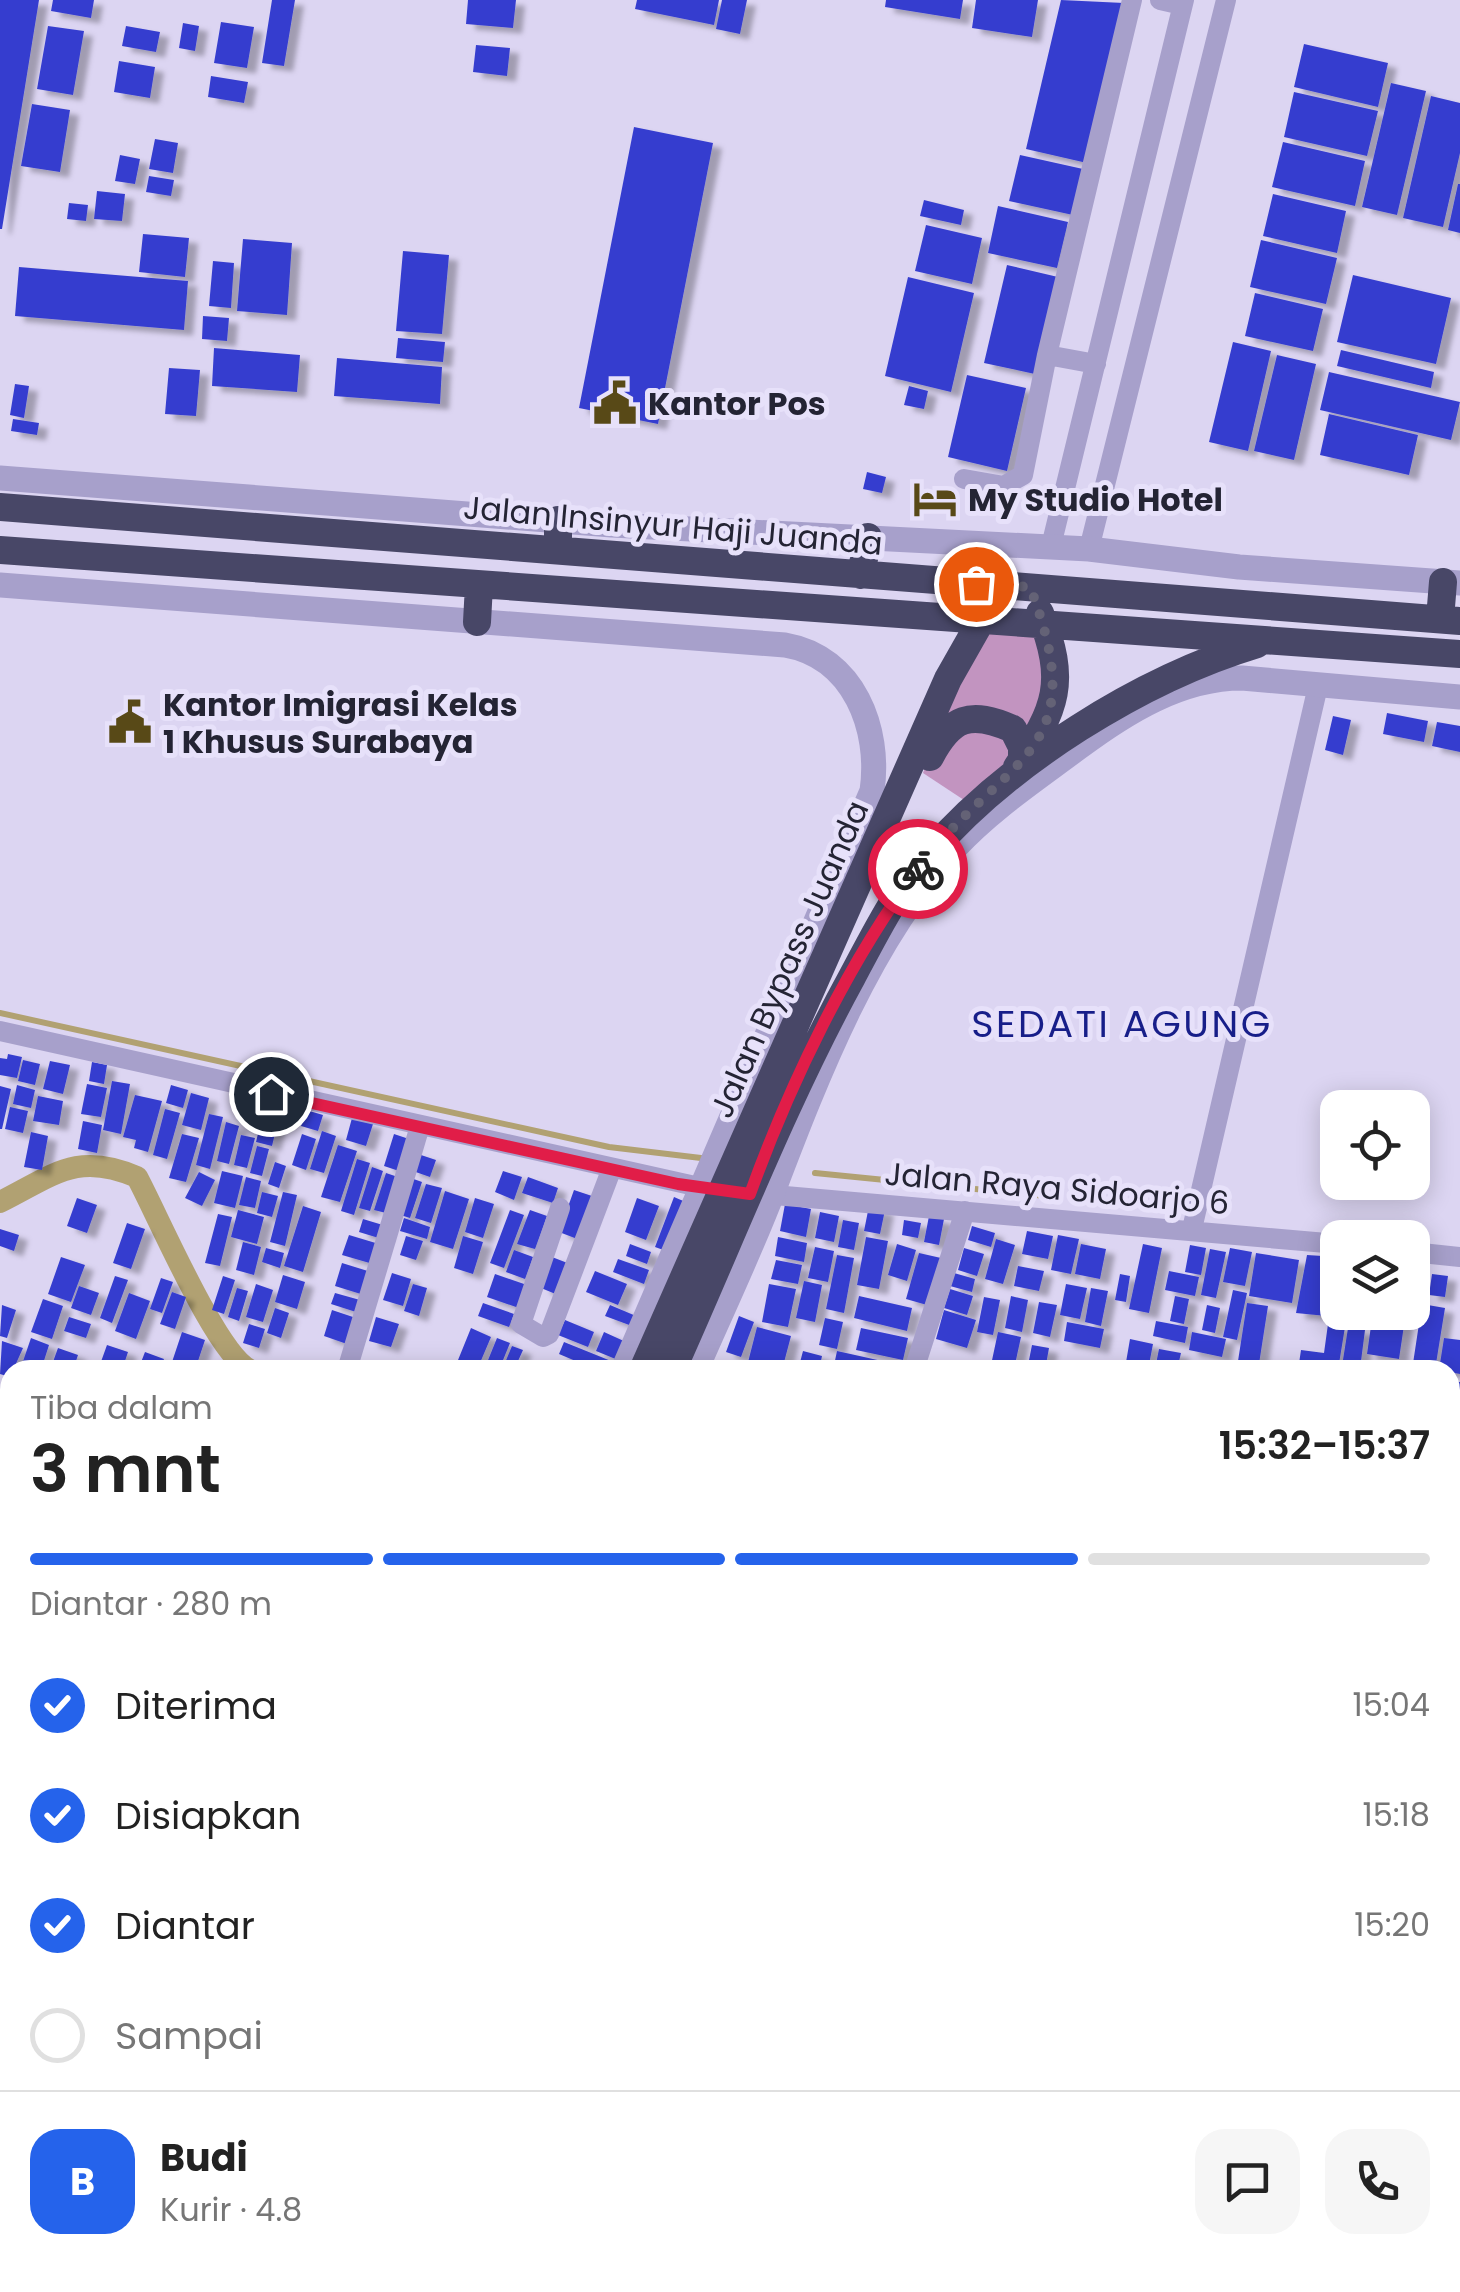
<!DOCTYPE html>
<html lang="id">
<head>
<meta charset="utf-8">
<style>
	:root { --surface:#fff; --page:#f6f6f6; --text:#222; --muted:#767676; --line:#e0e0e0; --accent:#2563eb }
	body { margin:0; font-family:Poppins,sans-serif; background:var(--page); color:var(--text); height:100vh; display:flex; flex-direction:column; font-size:38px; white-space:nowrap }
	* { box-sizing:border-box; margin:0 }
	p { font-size:32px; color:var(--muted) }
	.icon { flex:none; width:55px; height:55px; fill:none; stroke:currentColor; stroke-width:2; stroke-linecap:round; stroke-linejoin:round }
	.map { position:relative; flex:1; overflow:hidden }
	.details { position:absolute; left:0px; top:1360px; width:1460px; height:932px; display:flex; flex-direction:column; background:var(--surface); border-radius:30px 30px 0 0; box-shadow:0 5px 25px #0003 }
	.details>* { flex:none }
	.buttons { position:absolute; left:1320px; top:1090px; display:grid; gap:20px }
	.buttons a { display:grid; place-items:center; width:110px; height:110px; border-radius:20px; background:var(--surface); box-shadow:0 5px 25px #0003; font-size:50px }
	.pin { position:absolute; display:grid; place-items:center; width:85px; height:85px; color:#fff; margin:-42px; border:5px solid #fff; border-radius:50%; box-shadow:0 2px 10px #0007 }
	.courier { position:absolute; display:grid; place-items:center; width:100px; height:100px; margin:-50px; border:8px solid #e11d48; border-radius:50%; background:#fff; color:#222; box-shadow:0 2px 12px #0007 }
	.summary em { font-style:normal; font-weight:600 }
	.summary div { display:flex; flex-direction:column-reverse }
	.summary { display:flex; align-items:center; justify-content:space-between; height:170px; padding:0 30px }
	h1 { font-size:65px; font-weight:600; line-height:75px }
	.bar { display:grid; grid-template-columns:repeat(4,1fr); gap:15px 10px; align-content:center; height:120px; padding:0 30px }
	.bar i { height:12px; border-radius:8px; background:var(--line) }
	.bar .active { background:var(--accent) }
	.bar p { grid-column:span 4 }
	.line { display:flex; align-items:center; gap:25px; padding:0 30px; border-top:2px solid var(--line) }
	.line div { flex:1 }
	.round { display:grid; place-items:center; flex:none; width:105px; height:105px; border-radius:30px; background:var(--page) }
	ol { padding:0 30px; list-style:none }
	li { display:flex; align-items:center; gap:30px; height:110px }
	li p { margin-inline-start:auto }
	li .icon { padding:10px; border-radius:50%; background:var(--accent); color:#fff; stroke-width:4 }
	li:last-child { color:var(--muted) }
	li i { width:55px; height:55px; border:5px solid var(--line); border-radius:50% }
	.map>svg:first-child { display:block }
</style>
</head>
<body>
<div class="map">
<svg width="1460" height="2292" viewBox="0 0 1460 2292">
	<defs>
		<filter id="shadow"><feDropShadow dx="9" dy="5.5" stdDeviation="2.5" flood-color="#0004"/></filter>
	</defs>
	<rect width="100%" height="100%" fill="#dcd5f2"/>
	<path fill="#c294c0" d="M993 628 1038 631 1049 667 1029 737 970 804 923 773 964 668Z"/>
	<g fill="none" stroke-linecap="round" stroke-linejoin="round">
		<path stroke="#b1a172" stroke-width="6" d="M0 1013 609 1147 701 1158
			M815 1173 1056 1197
			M0 1683 10 1685
			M1050 2282 1068 2292"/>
		<path stroke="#b1a172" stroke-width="22" d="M0 1202C54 1175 77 1151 137 1177 158 1216 217 1355 250 1370
			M1136 2282 1151 2292"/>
	</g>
	<path fill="#363ecf" filter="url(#shadow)" d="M0 0H39L2 229H0Z
		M53 0H94L91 18 51 11Z
		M272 0H295L284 66 262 63Z
		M468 0H516L513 28 466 24Z
		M637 0H719L714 25 635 9Z
		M722 0H747L740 34 716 29Z
		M886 0H963L960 19 885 7Z
		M976 0H1038L1032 37 972 28Z
		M1061 0 1124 3 1087 163 1026 149Z
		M221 22 254 27 247 68 214 63Z
		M183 23 199 26 195 51 179 48Z
		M48 26 84 31 73 95 37 89Z
		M126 26 160 32 156 52 122 46Z
		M1304 44 1388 63 1378 107 1294 87Z
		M476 45 510 48 507 76 473 72Z
		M119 61 155 67 150 98 114 92Z
		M211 76 248 82 244 103 208 97Z
		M1391 83 1426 91 1397 215 1362 207Z
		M1294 92 1378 111 1367 156 1284 137Z
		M1431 96 1460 103V153L1443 227 1403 218Z
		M32 104 70 110 60 172 21 166Z
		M634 127 713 143 658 424 579 408Z
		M155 139 178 143 173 173 149 169Z
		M1283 142 1365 161 1355 206 1272 187Z
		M120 155 140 159 135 184 115 181Z
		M1020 155 1083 169 1073 215 1009 201Z
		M149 176 174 180 171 196 146 192Z
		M1458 184H1460V233L1448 230Z
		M97 191 125 194 122 221 94 219Z
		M1273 194 1346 211 1337 253 1263 236Z
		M924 200 964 210 961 225 920 216Z
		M69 203 88 205 86 221 67 219Z
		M998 206 1068 222 1057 268 988 253Z
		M926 225 982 238 972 284 915 271Z
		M143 234 189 238 185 277 139 272Z
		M243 239 292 243 287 315 237 311Z
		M1261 240 1337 258 1326 304 1250 287Z
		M403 251 449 255 442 334 396 331Z
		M213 261 234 263 231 308 209 306Z
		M1007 265 1058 277 1035 374 984 363Z
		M19 267 188 281 184 330 15 316Z
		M1353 275 1451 298 1436 364 1337 342Z
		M908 277 974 293 951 392 885 376Z
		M1255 293 1323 309 1313 351 1245 336Z
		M203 316 229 318 227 341 202 339Z
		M398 338 445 342 443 362 396 358Z
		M1233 342 1271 351 1248 451 1209 442Z
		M214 348 300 355 297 392 212 386Z
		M1341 350 1434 372 1431 388 1337 366Z
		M1277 355 1316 364 1294 460 1254 451Z
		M337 358 442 367 440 404 334 396Z
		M169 368 200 370 196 416 165 414Z
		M1329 372 1460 402 1451 440 1320 410Z
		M967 375 1026 388 1007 471 948 457Z
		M15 384 29 386 24 418 10 415Z
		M909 386 928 391 924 409 904 405Z
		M1329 414 1418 435 1409 475 1320 455Z
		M13 419 39 423 37 435 11 431Z
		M867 472 886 477 882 493 863 489Z
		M1387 713 1428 721 1424 742 1383 734Z
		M1333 716 1351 720 1343 755 1325 750Z
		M1437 722 1460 726V752L1432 746Z
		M8 1054 22 1057 17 1078 0 1075V1058L7 1059Z
		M23 1060 40 1064 35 1085 18 1081Z
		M50 1061 70 1065 63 1094 43 1089Z
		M92 1062 107 1065 104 1084 89 1081Z
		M112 1081 130 1084 121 1134 103 1130Z
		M87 1084 107 1088 101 1117 81 1114Z
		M17 1085 35 1090 31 1108 13 1104Z
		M171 1085 188 1090 183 1108 166 1103Z
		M0 1086 11 1089 2 1129H0Z
		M191 1093 209 1098 201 1130 182 1125Z
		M135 1095 162 1101 148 1152 134 1148 136 1140 123 1137Z
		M38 1096 63 1101 59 1125 33 1121Z
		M246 1102 262 1106 257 1126 241 1122Z
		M10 1107 28 1111 23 1133 5 1129Z
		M165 1109 180 1113 167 1159 153 1155Z
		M306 1110 323 1115 318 1131 301 1126Z
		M263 1113 279 1117 272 1146 256 1142Z
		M209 1114 223 1117 210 1169 196 1165Z
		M352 1118 373 1124 366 1146 346 1140Z
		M83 1121 102 1125 97 1153 78 1149Z
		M226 1122 239 1126 229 1164 217 1161Z
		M322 1131 336 1136 324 1173 310 1169Z
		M31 1132 48 1136 42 1170 24 1167Z
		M182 1134 199 1138 186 1182 169 1178Z
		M302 1134 316 1139 306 1170 292 1165Z
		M394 1134 412 1140 402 1172 384 1166Z
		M241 1135 255 1138 247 1168 234 1165Z
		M338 1145 357 1151 340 1202 321 1197Z
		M257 1146 269 1149 262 1176 250 1173Z
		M415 1153 436 1160 430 1177 410 1170Z
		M357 1159 370 1163 354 1215 341 1211Z
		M275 1162 286 1166 279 1188 268 1184Z
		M372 1167 383 1171 370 1211 359 1208Z
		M222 1171 243 1176 235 1208 214 1203Z
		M503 1171 522 1177 514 1200 495 1192Z
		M199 1172 215 1180 202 1206 185 1198Z
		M386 1173 401 1178 390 1214 374 1210Z
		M246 1177 261 1181 255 1208 239 1205Z
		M408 1177 422 1182 410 1218 397 1214Z
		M528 1177 558 1188 553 1203 522 1193Z
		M426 1184 442 1188 431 1223 415 1218Z
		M574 1190 595 1197 580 1240 559 1232Z
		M445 1191 469 1199 453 1249 430 1242Z
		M262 1192 278 1196 272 1217 257 1213Z
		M283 1192 297 1195 285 1246 270 1242Z
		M674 1197 688 1203 669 1252 655 1247Z
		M77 1198 97 1205 87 1233 67 1226Z
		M475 1198 494 1204 483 1238 465 1232Z
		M637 1198 659 1206 646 1240 625 1232Z
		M785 1204 811 1209 806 1237 780 1231Z
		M303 1206 321 1212 303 1272 284 1266Z
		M869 1206 885 1210 880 1234 864 1231Z
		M238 1210 264 1217 257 1244 231 1237Z
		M510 1210 524 1215 504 1268 490 1263Z
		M530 1210 547 1216 535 1249 517 1244Z
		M820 1212 839 1216 834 1242 815 1238Z
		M218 1214 232 1217 220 1266 205 1263Z
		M929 1216 944 1219 939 1245 924 1242Z
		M404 1218 430 1227 427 1239 400 1231Z
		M363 1219 386 1226 382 1239 359 1232Z
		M843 1220 859 1223 854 1250 838 1247Z
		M904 1220 921 1223 918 1238 902 1235Z
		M127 1223 145 1229 131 1269 113 1263Z
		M972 1226 995 1233 991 1247 968 1240Z
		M0 1229 19 1235 14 1251 0 1246Z
		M1027 1231 1053 1236 1048 1259 1022 1254Z
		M349 1235 379 1244 373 1264 342 1255Z
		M1058 1235 1079 1239 1071 1274 1051 1270Z
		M406 1236 423 1241 416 1260 400 1255Z
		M463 1236 483 1242 473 1274 454 1268Z
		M778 1237 807 1243 804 1262 775 1256Z
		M866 1237 888 1241 879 1289 857 1285Z
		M996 1239 1015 1245 1003 1284 985 1279Z
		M243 1242 261 1247 254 1275 236 1270Z
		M630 1244 651 1252 647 1264 626 1256Z
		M897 1244 916 1250 907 1281 888 1275Z
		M1081 1244 1106 1249 1100 1279 1075 1274Z
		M1143 1244 1162 1248 1149 1313 1129 1309Z
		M1190 1245 1206 1248 1201 1275 1185 1272Z
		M815 1247 834 1251 828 1282 808 1278Z
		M266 1248 284 1253 280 1268 262 1262Z
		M964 1248 984 1254 977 1276 958 1270Z
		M1230 1248 1252 1252 1245 1286 1223 1282Z
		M1210 1249 1226 1252 1216 1298 1201 1295Z
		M514 1250 533 1257 525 1279 506 1272Z
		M919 1253 941 1258 927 1305 906 1299Z
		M1256 1253 1299 1260 1292 1303 1249 1296Z
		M837 1255 854 1258 844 1313 826 1309Z
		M1307 1255 1338 1257V1312H1368L1367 1320 1296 1313Z
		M61 1257 85 1265 71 1302 48 1294Z
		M552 1257 570 1264 558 1295 541 1288Z
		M618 1259 649 1270 644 1284 613 1272Z
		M776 1260 802 1265 798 1284 771 1279Z
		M342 1263 371 1272 364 1295 335 1286Z
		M1018 1266 1044 1271 1039 1291 1014 1286Z
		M595 1271 627 1284 618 1305 586 1292Z
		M1169 1271 1199 1277 1195 1296 1165 1290Z
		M392 1273 411 1279 403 1306 383 1300Z
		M954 1273 975 1279 972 1292 950 1286Z
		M495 1274 527 1285 519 1308 487 1297Z
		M1120 1274 1130 1276 1126 1302 1115 1300Z
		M1432 1274 1448 1276 1445 1297 1429 1295Z
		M283 1275 305 1282 297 1309 275 1302Z
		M115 1276 128 1280 112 1323 100 1318Z
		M223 1276 235 1280 224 1314 212 1310Z
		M161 1278 173 1282 162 1313 150 1309Z
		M804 1281 822 1285 815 1322 796 1318Z
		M256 1284 273 1290 263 1322 246 1317Z
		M413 1284 427 1288 419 1316 404 1311Z
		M769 1284 796 1289 788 1327 762 1322Z
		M1066 1284 1087 1288 1080 1319 1060 1315Z
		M79 1286 99 1293 91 1315 71 1308Z
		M237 1288 248 1291 239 1321 228 1317Z
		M1091 1288 1108 1291 1101 1326 1085 1322Z
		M950 1289 973 1296 967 1315 944 1308Z
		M1233 1290 1247 1293 1237 1340 1223 1337Z
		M172 1292 186 1297 175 1329 160 1324Z
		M129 1293 150 1301 136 1339 115 1331Z
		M335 1293 360 1300 356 1312 331 1304Z
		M859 1296 912 1308 907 1331 854 1318Z
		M1011 1296 1028 1300 1022 1332 1005 1328Z
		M1175 1296 1189 1299 1184 1324 1170 1321Z
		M984 1297 1000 1300 993 1335 977 1332Z
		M43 1299 63 1306 52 1339 31 1332Z
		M1039 1302 1057 1305 1050 1337 1033 1333Z
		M483 1303 514 1314 509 1327 478 1316Z
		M1247 1303 1268 1306 1259 1364 1238 1361Z
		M1422 1304 1445 1308 1435 1370H1412Z
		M2 1305 16 1310 7 1338 0 1336Z
		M610 1305 636 1316 632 1326 605 1316Z
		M1207 1305 1220 1308 1215 1333 1202 1330Z
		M275 1308 289 1313 281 1338 267 1333Z
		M332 1310 356 1318 347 1344 324 1336Z
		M944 1310 976 1320 967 1348 936 1339Z
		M1373 1312H1406L1399 1359 1367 1354Z
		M739 1316 754 1322 741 1357 726 1352Z
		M69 1317 91 1324 86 1338 64 1331Z
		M376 1317 399 1324 391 1347 369 1341Z
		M825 1318 843 1322 837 1349 819 1345Z
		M565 1320 594 1332 588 1347 558 1335Z
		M1156 1321 1188 1327 1185 1343 1153 1336Z
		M1067 1322 1104 1329 1100 1348 1064 1341Z
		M249 1324 265 1329 259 1348 243 1343Z
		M1328 1324 1345 1327 1338 1370H1298L1301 1350 1324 1353Z
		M757 1327 791 1336 782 1370H746Z
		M471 1328 491 1337 477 1370 456 1365Z
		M861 1328 908 1338 903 1360 856 1350Z
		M1348 1328 1365 1330 1360 1369 1342 1366Z
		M182 1332 205 1340 195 1370 172 1362Z
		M604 1332 626 1342 618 1360 596 1351Z
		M998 1332 1021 1337 1014 1369 991 1365Z
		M1192 1332 1226 1339 1222 1357 1189 1350Z
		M31 1338 49 1345 41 1370H20Z
		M497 1338 510 1343 499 1370H484Z
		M1444 1338 1460 1340V1374L1439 1370Z
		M1130 1339 1153 1344 1148 1370 1125 1368Z
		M2 1341 23 1348 10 1377 0 1374Z
		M564 1342 616 1363 613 1370H597L559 1354Z
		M107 1345 128 1352 122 1370H98Z
		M1032 1345 1049 1348 1045 1370H1027Z
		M512 1346 523 1350 514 1370H502Z
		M58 1348 78 1355 73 1370H50Z
		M1159 1349 1181 1353 1177 1370 1155 1369Z
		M803 1351 822 1356 819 1370H798Z
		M837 1351 900 1365 899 1370H833Z
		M145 1352 164 1359 160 1370H138Z
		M1450 1381 1460 1382V1409L1450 1407Z
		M6 1420 10 1421V1464L0 1461Z
		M1450 1459 1460 1461 1459 1549 1450 1547Z
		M0 1549 10 1552V1591L0 1589Z
		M0 1608 10 1610 6 1651 0 1650Z
		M1450 1667 1460 1668V1694L1450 1692Z
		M0 1983 10 1985 7 2020 0 2018Z
		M1450 2012 1460 2015V2050L1450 2047Z
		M0 2093 10 2095V2123L0 2120Z
		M1450 2146 1460 2149V2174L1450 2171Z
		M1450 2181 1460 2185V2223L1450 2220Z
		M8 2252 10 2282H30L29 2290 1 2284Z
		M95 2282H138L168 2291 92 2292Z
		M325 2282H375L372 2292Z
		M519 2282H573L570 2292H550Z"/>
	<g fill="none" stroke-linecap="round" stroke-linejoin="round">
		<path stroke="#a7a0cb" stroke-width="20" d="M1160 0 1182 5
			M1047 355 1096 364
			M964 479 1004 486 1023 475 1047 355 1132 0
			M1051 546 1184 0
			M1089 549 1226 0
			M0 1031 713 1190
			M762 1194 1338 1244
			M560 1208 521 1324 543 1337 549 1334 612 1168
			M1192 1229 1318 686
			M1412 1252 1460 1257
			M347 1370 420 1126
			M914 1370 965 1211
			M0 1401 10 1403
			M1450 1590H1460
			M0 1661 10 1663
			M0 1708 10 1710
			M0 1799 10 1756
			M0 1934 10 1936
			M0 2037 10 2039
			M1450 2133 1460 2136
			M0 2134 10 2136
			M0 2235 10 2237
			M1450 2278 1460 2252
			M471 2282 492 2288
			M633 2282 665 2292
			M1075 2282 1092 2292
			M1189 2282 1202 2292
			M59 2292 62 2282
			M381 2292 384 2282
			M611 2292 613 2282
			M799 2292 802 2282"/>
		<path stroke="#a7a0cb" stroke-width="25" d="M0 478 612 525 1089 549 1239 567 1460 583
			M0 585 785 645C854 657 881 729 872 791L623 1370
			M696 1370C722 1310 751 1250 774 1189 817 1076 870 939 954 849 990 810 1035 780 1078 748 1125 713 1180 678 1242 678L1460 697
			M216 2292 220 2282
			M283 2292 288 2282"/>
		<path stroke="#484767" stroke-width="28" d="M0 507 1460 621
			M0 550 1460 654
			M558 550V520
			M861 575 868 537
			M1440 619 1443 582
			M477 622 479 585
			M930 757C951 717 970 710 1013 729L1022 747V760
			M1017 767C1057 708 1067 682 1040 613
			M643 1370 948 679 986 612
			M672 1370C731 1239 783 1103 852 977 875 934 896 891 928 855 1008 762 1141 679 1257 644
			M235 2292 239 2282
			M262 2292 266 2282"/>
	</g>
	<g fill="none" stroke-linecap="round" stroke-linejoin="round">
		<path stroke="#646276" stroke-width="10" stroke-dasharray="0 18" d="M918 869C1004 754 1096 758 1030 587L976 584"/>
		<path stroke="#e11d48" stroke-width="12" d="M271 1094 678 1184 750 1194C789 1086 849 960 918 869"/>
	</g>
	<defs>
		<g id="civic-bare" transform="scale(3.45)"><path d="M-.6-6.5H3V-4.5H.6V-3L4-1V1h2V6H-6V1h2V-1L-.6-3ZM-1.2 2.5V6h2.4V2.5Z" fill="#584917" stroke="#e7e1fa" stroke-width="2.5" paint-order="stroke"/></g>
		<g id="hotel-bare" transform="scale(3.45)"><path d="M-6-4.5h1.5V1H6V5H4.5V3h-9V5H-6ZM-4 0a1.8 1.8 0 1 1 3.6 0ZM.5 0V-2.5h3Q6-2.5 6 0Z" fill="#584917" stroke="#e7e1fa" stroke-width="2.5" paint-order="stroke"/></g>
	</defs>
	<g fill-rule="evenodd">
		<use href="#civic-bare" x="615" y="403"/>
		<use href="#hotel-bare" x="935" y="499"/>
		<use href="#civic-bare" x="130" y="722"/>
	</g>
	<g text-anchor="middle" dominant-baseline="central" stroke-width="10" stroke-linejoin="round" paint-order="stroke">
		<g font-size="32" font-weight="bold" fill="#242434" stroke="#e7e1fa" text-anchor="start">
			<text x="648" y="403">Kantor Pos</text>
			<text x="968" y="499">My Studio Hotel</text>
			<text x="163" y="704">Kantor Imigrasi Kelas<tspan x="163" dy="37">1 Khusus Surabaya</tspan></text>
		</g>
		<g font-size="32" fill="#242434" stroke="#e7e1fa">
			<text transform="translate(673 525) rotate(5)">Jalan Insinyur Haji Juanda</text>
			<text transform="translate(789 959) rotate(-66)">Jalan Bypass Juanda</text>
			<text transform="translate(1057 1188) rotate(5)">Jalan Raya Sidoarjo 6</text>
		</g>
		<g font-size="38" letter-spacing="2.5" fill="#171e89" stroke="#e7e1fa">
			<text x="1122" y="1023">SEDATI AGUNG</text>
		</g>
	</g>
</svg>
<div class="buttons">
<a><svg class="icon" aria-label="locate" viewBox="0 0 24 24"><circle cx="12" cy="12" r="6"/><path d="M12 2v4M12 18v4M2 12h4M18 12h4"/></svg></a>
<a><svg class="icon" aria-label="layers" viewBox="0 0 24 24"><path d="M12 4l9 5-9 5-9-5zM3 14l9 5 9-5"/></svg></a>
</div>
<div class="pin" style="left:976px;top:584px;background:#ea580c"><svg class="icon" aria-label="bag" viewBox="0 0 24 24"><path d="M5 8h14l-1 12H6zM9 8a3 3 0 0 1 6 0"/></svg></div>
<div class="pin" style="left:271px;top:1094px;background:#1f2937"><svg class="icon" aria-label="home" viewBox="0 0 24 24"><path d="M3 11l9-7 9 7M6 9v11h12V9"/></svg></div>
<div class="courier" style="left:918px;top:869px"><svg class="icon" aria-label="bike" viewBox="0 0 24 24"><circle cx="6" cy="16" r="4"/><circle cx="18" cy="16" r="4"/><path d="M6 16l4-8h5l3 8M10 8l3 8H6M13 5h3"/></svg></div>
<section class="details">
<div class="summary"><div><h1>3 mnt</h1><p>Tiba dalam</p></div><em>15:32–15:37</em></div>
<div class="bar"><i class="active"></i><i class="active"></i><i class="active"></i><i></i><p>Diantar · 280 m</p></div>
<ol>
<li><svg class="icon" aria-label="check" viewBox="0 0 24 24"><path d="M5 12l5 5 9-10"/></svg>Diterima<p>15:04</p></li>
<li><svg class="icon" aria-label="check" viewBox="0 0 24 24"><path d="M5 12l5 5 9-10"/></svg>Disiapkan<p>15:18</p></li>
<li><svg class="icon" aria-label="check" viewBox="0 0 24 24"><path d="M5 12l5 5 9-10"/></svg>Diantar<p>15:20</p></li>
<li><i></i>Sampai</li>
</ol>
<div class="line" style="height:180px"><b class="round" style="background:var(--accent);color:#fff">B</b><div><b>Budi</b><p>Kurir · 4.8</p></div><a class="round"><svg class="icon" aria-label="chat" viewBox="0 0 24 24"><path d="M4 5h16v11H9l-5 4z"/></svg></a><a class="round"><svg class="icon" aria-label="phone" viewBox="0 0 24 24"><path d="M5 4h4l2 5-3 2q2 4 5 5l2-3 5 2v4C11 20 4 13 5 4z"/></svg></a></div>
</section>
</div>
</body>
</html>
